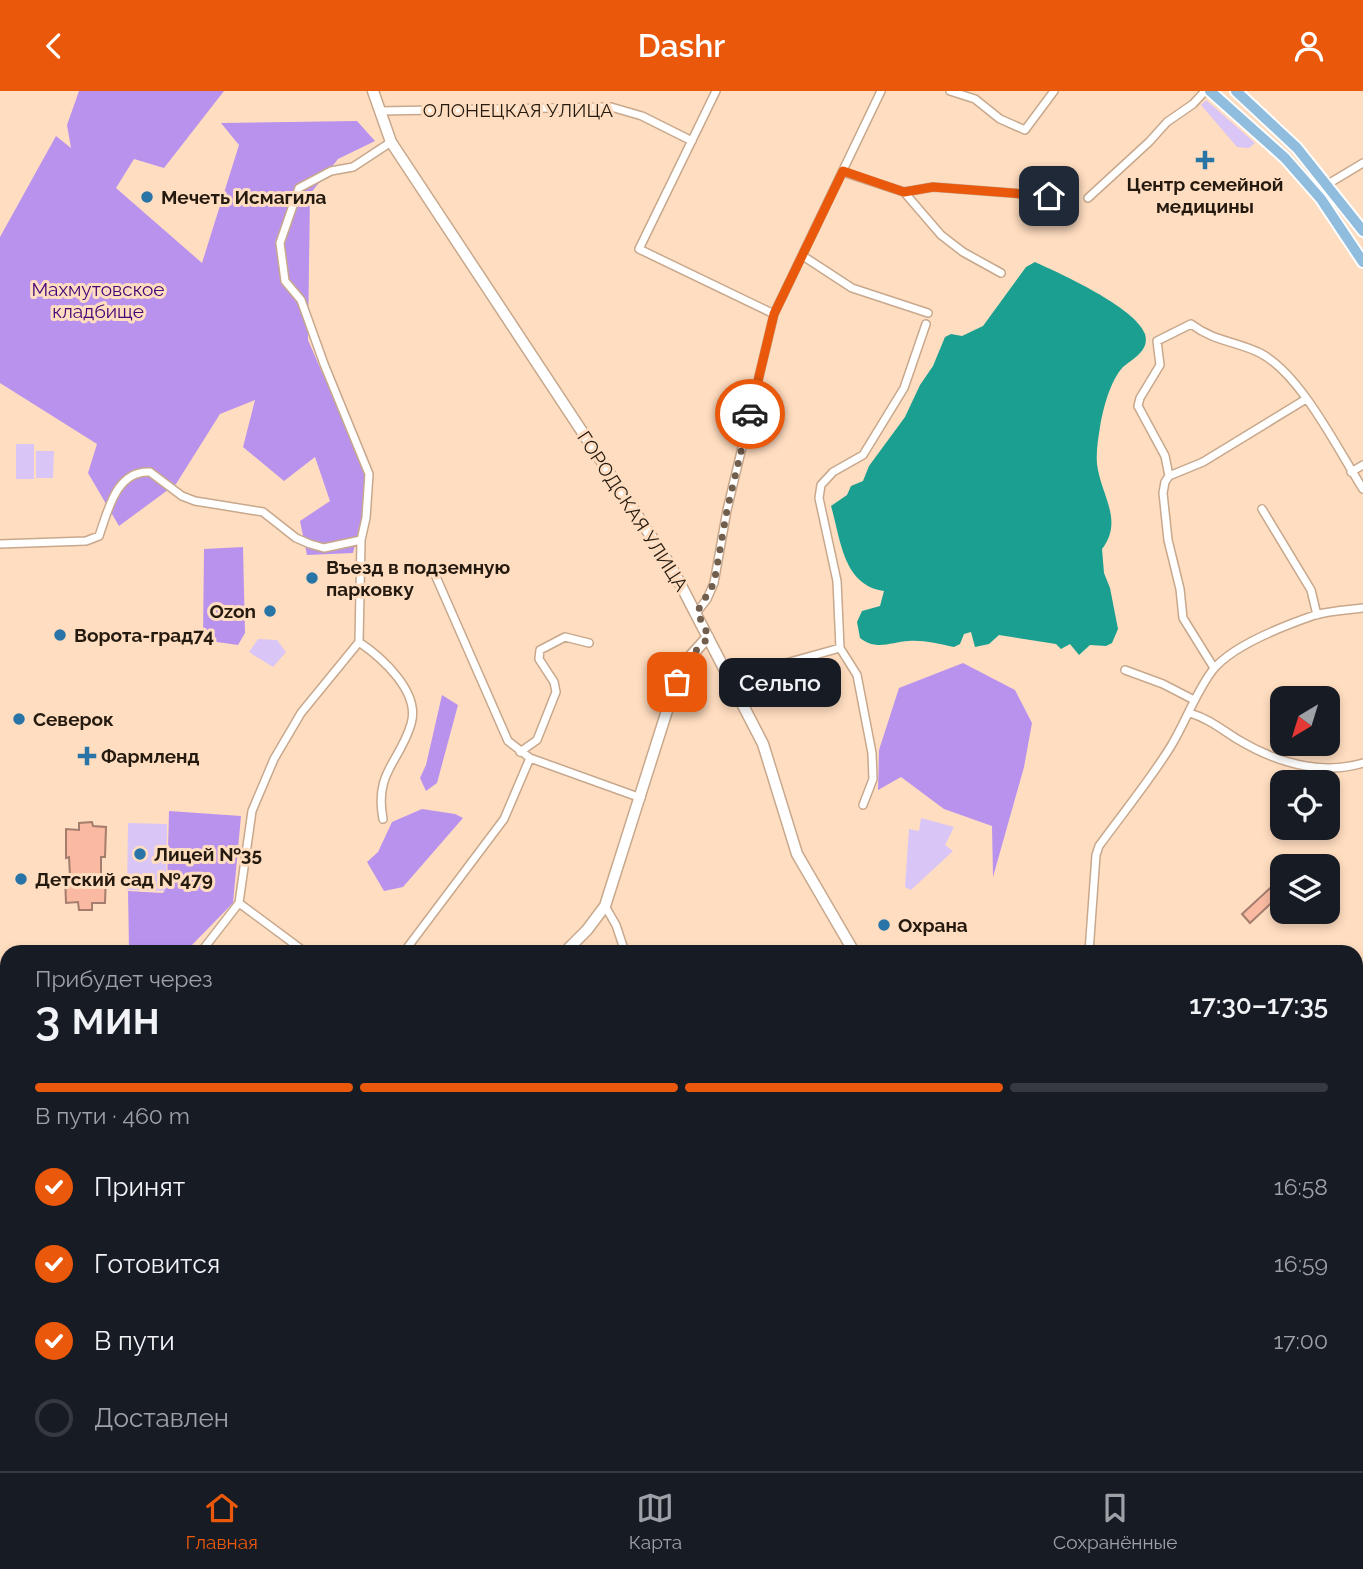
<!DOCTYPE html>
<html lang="ru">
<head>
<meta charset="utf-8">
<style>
	:root { --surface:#171b24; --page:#20242c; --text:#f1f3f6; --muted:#9ea1a6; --line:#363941; --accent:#ea580c }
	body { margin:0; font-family:Raleway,sans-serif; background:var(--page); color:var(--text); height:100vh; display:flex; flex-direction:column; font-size:26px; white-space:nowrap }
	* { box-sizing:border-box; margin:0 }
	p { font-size:23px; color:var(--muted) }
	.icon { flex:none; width:38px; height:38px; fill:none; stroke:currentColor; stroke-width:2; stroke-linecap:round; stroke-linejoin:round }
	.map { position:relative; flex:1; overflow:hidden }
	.drawer { position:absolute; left:0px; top:854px; width:1363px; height:527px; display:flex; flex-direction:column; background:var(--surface); border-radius:21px 21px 0 0; box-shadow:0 4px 10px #0003 }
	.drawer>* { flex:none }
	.needle { width:46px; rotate:218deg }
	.buttons { position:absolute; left:1270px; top:595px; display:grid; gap:14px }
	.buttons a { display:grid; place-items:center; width:70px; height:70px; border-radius:14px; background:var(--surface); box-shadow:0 4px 10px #0003; font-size:35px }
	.pin { position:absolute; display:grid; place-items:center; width:60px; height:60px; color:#fff; margin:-30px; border-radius:14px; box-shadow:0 4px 10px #0006 }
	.courier { position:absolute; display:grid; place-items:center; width:70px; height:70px; margin:-35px; border:5px solid #ea580c; border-radius:50%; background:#fff; color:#222; box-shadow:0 2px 9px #0007 }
	.bubble { position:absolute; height:49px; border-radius:14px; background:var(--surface); box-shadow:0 4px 10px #0003; font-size:23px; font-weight:600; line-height:49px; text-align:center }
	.summary em { font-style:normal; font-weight:600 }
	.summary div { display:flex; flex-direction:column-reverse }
	.summary { display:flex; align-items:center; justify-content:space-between; height:119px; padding:0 35px }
	h1 { font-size:46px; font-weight:600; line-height:52px }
	.bar { display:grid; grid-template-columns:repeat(4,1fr); gap:10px 7px; align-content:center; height:84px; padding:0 35px }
	.bar i { height:9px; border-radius:5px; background:var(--line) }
	.bar .active { background:var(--accent) }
	.bar p { grid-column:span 4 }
	ol { padding:0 35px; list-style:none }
	li { display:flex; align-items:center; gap:21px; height:77px }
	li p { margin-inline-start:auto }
	li .icon { padding:7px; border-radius:50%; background:var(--accent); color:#fff; stroke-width:4 }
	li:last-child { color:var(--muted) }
	li i { width:38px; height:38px; border:4px solid var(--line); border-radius:50% }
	header { display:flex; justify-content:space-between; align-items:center; height:91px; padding:0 35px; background:var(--accent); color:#fff; font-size:32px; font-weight:600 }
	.dock { display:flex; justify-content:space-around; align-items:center; height:98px; border-top:2px solid var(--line); background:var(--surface); font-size:19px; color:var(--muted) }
	.dock a { display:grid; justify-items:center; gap:4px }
	.dock .active { color:var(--accent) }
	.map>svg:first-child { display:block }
</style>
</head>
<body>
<header><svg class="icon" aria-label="back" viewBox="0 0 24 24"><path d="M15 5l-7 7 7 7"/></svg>Dashr<svg class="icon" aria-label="person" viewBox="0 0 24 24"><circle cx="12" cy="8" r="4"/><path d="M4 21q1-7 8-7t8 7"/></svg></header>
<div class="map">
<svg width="1363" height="1380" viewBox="0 0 1363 1380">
	<rect width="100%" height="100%" fill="#ffddc0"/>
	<path fill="#d9c6f6" d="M1206 9 1255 52 1249 57 1237 56 1201 14Z
		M16 353H34V388H16Z
		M36 360H54L53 387H36Z
		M258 548 277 549 286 561 273 576 249 561Z
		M921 727 954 736 945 754 953 760 911 799 905 796 909 738 919 740Z
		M128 732 167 733 166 800 127 799Z
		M734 1374H1271L1277 1380H727Z"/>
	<path fill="#b992ee" d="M79 0H224L164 77 134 68 116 97 202 172 239 54 221 32 357 30 375 50 338 68 310 103 308 249 370 391 353 462 307 464 300 430 330 410 315 366 284 390 243 356 255 309 220 323 176 393 119 435 88 382 97 353 0 292V146L56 45 71 57 67 34Z
		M243 456 245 542 238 554 203 549 204 458Z
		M963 572 1015 599 1032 632 1024 676 993 786 992 735 944 718 901 686 878 699 879 659 899 597Z
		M442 604 458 614 437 692 426 700 420 687 426 674Z
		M422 718 455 723 463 727 403 796 384 800 367 771 378 761 392 731Z
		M169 720 241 725 233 812 188 858H129L128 800 163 802 167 796Z"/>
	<path fill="#1a9f90" d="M1035 171C1061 183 1135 216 1145 243 1150 260 1132 268 1123 276 1110 290 1103 318 1100 336 1098 348 1096 361 1097 373 1101 405 1124 429 1102 458L1104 482 1110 497 1118 538 1112 552 1106 555 1090 554 1079 564 1070 553 1061 558 1056 553 999 544 989 553 975 556 971 541 964 543 960 553 954 556C939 553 924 549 909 550 891 551 876 560 860 547L857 531 862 520 880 515 884 500C843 494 841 449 831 415L847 404 851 395 863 390 869 375 905 326 920 294 933 275 945 246 951 243 962 245 983 235 1026 176Z"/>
	<path fill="#f9baa1" stroke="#a47d6e" stroke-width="2" d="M92 731 93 735 106 736 105 766H101V784H106L105 812H92V819H79L78 811 66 812 65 785H70L69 766 66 767V738L79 739V732Z
		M1279 789 1283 793V801L1250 832 1242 823Z"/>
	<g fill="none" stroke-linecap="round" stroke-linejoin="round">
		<g stroke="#c8a88c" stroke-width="10">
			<path id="street" d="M716 0 639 158 774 223
				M950 0 975 8 1000 28 1025 39 1054 0
				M379 20 611 16 642 25 692 50
				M843 81 904 101 941 144 963 161 1001 182
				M1328 93 1363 72
				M904 101 933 96 1049 105
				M1088 107 1149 51 1167 31 1193 13 1205 0
				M803 165 852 197 928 222
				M1351 381 1363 374
				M1169 385 1165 365 1138 315 1140 307 1160 274 1157 250 1191 233C1215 251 1236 250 1260 262 1301 283 1338 359 1363 398
				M1262 418 1311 499 1317 524
				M0 453 86 450 99 445C108 420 116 379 150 381L182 405 195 410 263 421 296 447 310 453 324 457 361 449
				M697 521 707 508 714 492 727 419 774 223 881 0
				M359 551C381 566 421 601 411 633 400 671 374 681 383 728
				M1214 577 1183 527 1180 498 1168 449 1163 402 1165 391 1169 385 1203 371 1306 308
				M1125 579 1163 593 1194 609
				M729 588 840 557
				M1190 622C1209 628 1221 638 1237 648 1275 671 1320 685 1363 672
				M520 661 537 649 556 601 554 591 539 568 540 559 565 546 589 552
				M530 667 641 707
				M863 714 873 688 872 662 857 584 840 557 837 490 819 407 821 394 833 381 863 364 904 297 926 233
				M239 812 305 861
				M605 815 616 834 625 861
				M201 861 239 812 252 720 274 668 301 622 359 551 361 449 366 427 369 383 324 273 301 209 285 190 280 152 299 97 331 80 353 76 391 51
				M404 861 504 728 530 667 508 650 433 479
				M1089 861 1096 764 1099 755C1123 722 1150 689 1171 655 1186 630 1195 603 1212 580 1231 555 1286 534 1315 524 1330 520 1348 519 1363 517
				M1356 925 1363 919
				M0 1316H7"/>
		</g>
		<g stroke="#c8a88c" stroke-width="13">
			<path id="secondary" d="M373 0 391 51 672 477 763 653 797 763 854 861
				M565 861 587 839 605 815 671 607 687 569 708 546
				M0 1015H7
				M0 1028H7
				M1324 1374 1331 1380"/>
		</g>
		<g stroke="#fff" stroke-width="14">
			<path id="primary" d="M1210 0 1285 67 1321 108 1363 171
				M1236 0 1297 57 1363 140"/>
		</g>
		<use href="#street" stroke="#fff" stroke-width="7"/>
		<use href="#secondary" stroke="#fff" stroke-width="10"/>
		<use href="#primary" stroke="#90bddd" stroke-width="10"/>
	</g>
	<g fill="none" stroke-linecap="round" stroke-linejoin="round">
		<path stroke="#715e4d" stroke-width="7" stroke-dasharray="0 12.6" d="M677 591 687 569 709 546 697 521 714 492 727 419 750 323"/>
		<path stroke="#ea580c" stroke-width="9" d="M750 323 774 223 843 80 904 101 933 96 1049 105"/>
	</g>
	<g fill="#2874a7" stroke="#ffddc0" stroke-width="2.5">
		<path d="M1201.5 58.5h7v7h7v7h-7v7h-7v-7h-7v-7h7z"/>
		<circle cx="147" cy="106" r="7"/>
		<circle cx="312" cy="487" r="7"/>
		<circle cx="270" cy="520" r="7"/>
		<circle cx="60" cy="544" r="7"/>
		<circle cx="19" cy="628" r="7"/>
		<path d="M83.5 654.5h7v7h7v7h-7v7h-7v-7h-7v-7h7z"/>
		<circle cx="140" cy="763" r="7"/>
		<circle cx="21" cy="788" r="7"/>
		<circle cx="884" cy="834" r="7"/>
	</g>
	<g text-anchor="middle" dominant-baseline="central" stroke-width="6" stroke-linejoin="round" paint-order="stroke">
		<g font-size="19" fill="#251a0f" stroke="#ffddc0">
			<text x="518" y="19">ОЛОНЕЦКАЯ УЛИЦА</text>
			<text transform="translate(633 420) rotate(57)">ГОРОДСКАЯ УЛИЦА</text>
		</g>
		<g font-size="19" font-weight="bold" fill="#251a0f" stroke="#ffddc0" text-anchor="start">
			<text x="1205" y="93" text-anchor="middle">Центр семейной<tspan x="1205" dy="22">медицины</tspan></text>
			<text x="161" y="106">Мечеть Исмагила</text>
			<text x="326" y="476">Въезд в подземную<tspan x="326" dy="22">парковку</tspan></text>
			<text x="256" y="520" text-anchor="end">Ozon</text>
			<text x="74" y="544">Ворота-град74</text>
			<text x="33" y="628">Северок</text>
			<text x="101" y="665">Фармленд</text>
			<text x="154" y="763">Лицей №35</text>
			<text x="35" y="788">Детский сад №479</text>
			<text x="898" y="834">Охрана</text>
		</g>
		<g font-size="19" fill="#460476" stroke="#ffddc0">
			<text x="98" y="198">Махмутовское<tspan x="98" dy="22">кладбище</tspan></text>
		</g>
	</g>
</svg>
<div class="buttons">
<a><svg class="needle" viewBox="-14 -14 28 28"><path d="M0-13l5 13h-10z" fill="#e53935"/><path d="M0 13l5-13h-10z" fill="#9ea1a6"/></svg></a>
<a><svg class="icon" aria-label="locate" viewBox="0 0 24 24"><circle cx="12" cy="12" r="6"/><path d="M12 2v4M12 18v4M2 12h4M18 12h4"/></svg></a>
<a><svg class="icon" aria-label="layers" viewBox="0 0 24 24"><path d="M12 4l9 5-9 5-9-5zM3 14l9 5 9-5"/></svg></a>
</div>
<div class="pin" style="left:677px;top:591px;background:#ea580c"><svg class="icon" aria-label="bag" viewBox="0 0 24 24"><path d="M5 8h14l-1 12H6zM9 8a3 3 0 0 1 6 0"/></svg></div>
<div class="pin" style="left:1049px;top:105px;background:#1f2937"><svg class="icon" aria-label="home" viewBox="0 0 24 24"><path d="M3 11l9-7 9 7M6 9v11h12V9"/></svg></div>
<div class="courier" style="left:750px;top:323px"><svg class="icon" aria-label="car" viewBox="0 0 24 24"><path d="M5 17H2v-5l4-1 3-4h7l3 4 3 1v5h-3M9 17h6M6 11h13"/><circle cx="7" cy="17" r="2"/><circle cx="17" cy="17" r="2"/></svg></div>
<div class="bubble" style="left:719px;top:567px;width:122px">Сельпо</div>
<section class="drawer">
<div class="summary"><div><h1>3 мин</h1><p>Прибудет через</p></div><em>17:30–17:35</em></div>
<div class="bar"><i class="active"></i><i class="active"></i><i class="active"></i><i></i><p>В пути · 460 m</p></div>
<ol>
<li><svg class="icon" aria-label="check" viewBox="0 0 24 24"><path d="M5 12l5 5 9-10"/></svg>Принят<p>16:58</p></li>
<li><svg class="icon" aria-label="check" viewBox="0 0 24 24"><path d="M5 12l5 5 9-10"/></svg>Готовится<p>16:59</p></li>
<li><svg class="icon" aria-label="check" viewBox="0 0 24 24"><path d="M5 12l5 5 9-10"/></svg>В пути<p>17:00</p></li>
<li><i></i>Доставлен</li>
</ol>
</section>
</div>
<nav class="dock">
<a class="active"><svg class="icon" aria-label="home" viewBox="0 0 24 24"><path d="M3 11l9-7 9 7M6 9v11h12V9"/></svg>Главная</a>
<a><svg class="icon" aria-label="map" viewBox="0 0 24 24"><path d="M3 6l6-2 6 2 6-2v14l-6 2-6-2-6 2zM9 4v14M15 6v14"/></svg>Карта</a>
<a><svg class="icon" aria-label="saved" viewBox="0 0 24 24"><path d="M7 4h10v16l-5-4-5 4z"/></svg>Сохранённые</a>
</nav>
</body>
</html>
